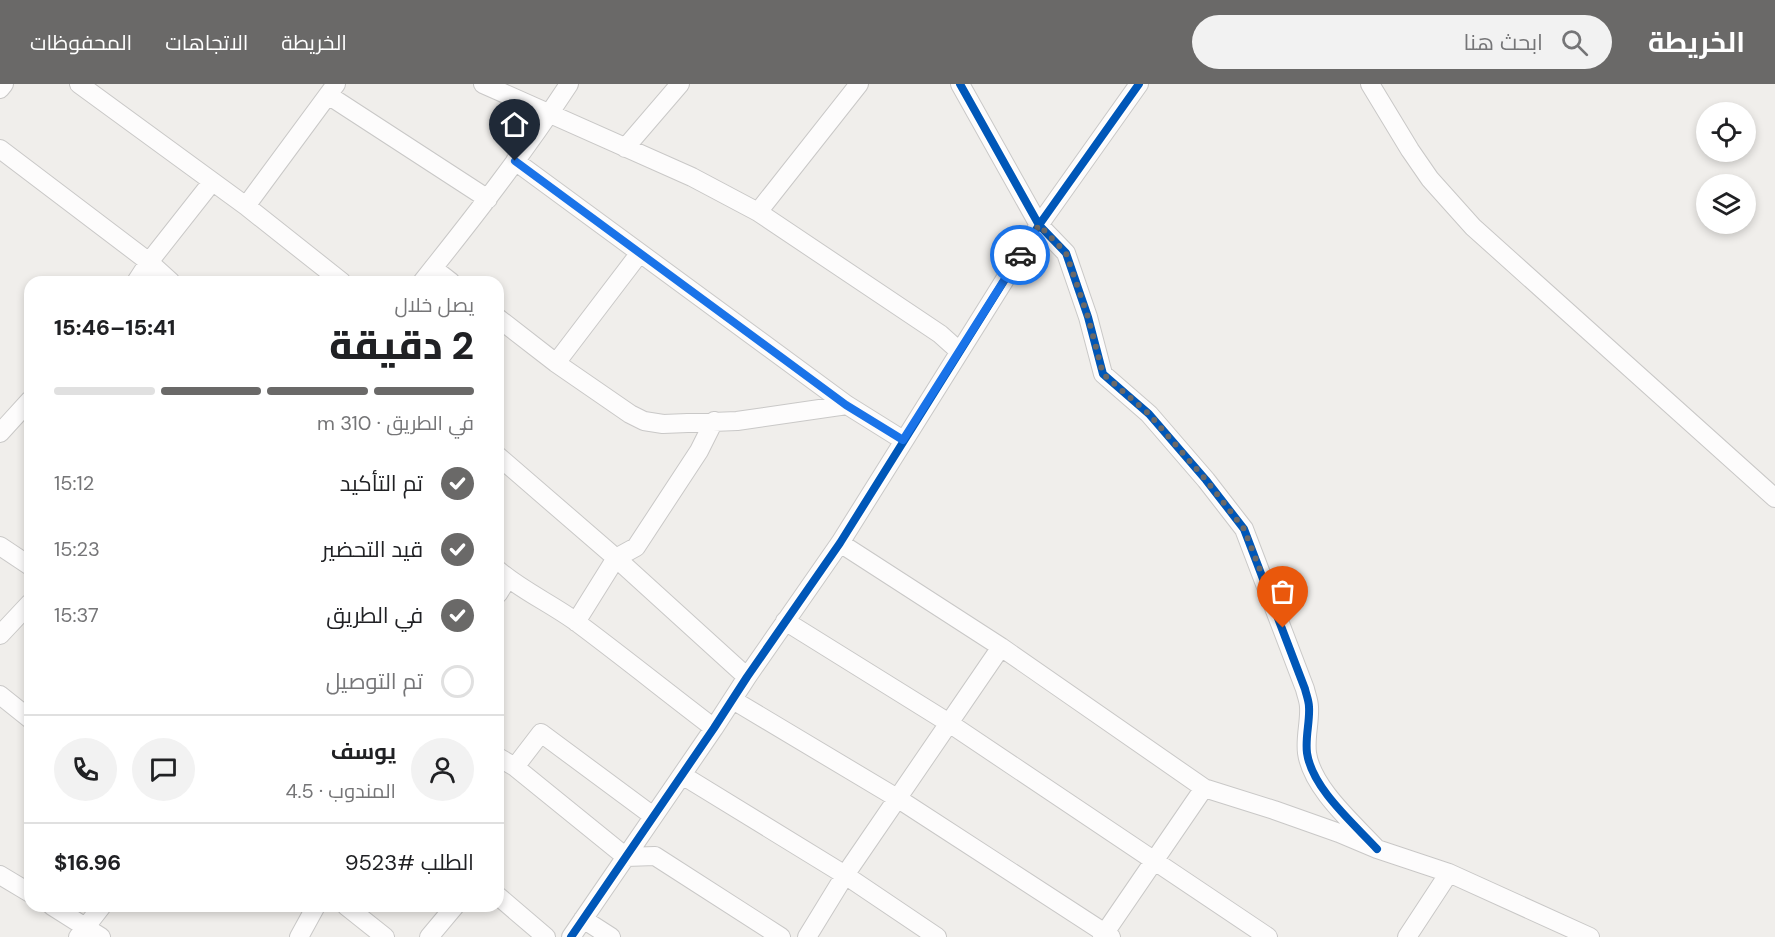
<!DOCTYPE html>
<html lang="ar">
<head>
<meta charset="utf-8">
<style>
	:root { --surface:#fff; --page:#f2f2f2; --text:#202124; --muted:#757577; --line:#e0e0e0; --accent:#6a6968 }
	body { margin:0; font-family:"DM Sans",Cairo,sans-serif; background:var(--page); color:var(--text); direction:rtl; height:100vh; display:flex; flex-direction:column; font-size:22px; white-space:nowrap }
	* { box-sizing:border-box; margin:0 }
	p { font-size:20px; color:var(--muted) }
	.icon { flex:none; width:33px; height:33px; fill:none; stroke:currentColor; stroke-width:2; stroke-linecap:round; stroke-linejoin:round }
	.map { position:relative; flex:1; overflow:hidden; direction:ltr }
	.side { position:absolute; left:24px; top:192px; width:480px; height:636px; display:flex; flex-direction:column; background:var(--surface); border-radius:18px; box-shadow:0 3px 9px #0003; direction:rtl }
	.side>* { flex:none }
	.fabs { position:absolute; left:1696px; top:18px; display:grid; gap:12px }
	.fabs a { display:grid; place-items:center; width:60px; height:60px; border-radius:50%; background:var(--surface); box-shadow:0 3px 9px #0003; font-size:30px }
	.pin { position:absolute; display:grid; place-items:center; width:51px; height:51px; color:#fff; margin:-62px -26px; border-radius:50% 50% 50% 0; rotate:-45deg; box-shadow:0 0 6px #0007 }
	.pin .icon { rotate:45deg }
	.courier { position:absolute; display:grid; place-items:center; width:60px; height:60px; margin:-30px; border:4px solid #1a73e8; border-radius:50%; background:#fff; color:#222; box-shadow:0 2px 8px #0007 }
	.summary em { font-style:normal; font-weight:800 }
	.summary div { display:flex; flex-direction:column-reverse }
	.summary { display:flex; align-items:center; justify-content:space-between; height:102px; padding:0 30px }
	h1 { font-size:39px; font-weight:800; line-height:45px }
	.bar { display:grid; grid-template-columns:repeat(4,1fr); gap:9px 6px; align-content:center; height:72px; padding:0 30px }
	.bar i { height:8px; border-radius:4px; background:var(--line) }
	.bar .active { background:var(--accent) }
	.bar p { grid-column:span 4 }
	.line { display:flex; align-items:center; gap:15px; padding:0 30px; border-top:2px solid var(--line) }
	.line div { flex:1 }
	.round { display:grid; place-items:center; flex:none; width:63px; height:63px; border-radius:32px; background:var(--page) }
	ol { padding:0 30px; list-style:none }
	li { display:flex; align-items:center; gap:18px; height:66px }
	li p { margin-inline-start:auto }
	li .icon { padding:6px; border-radius:50%; background:var(--accent); color:#fff; stroke-width:4 }
	li:last-child { color:var(--muted) }
	li i { width:33px; height:33px; border:3px solid var(--line); border-radius:50% }
	header { display:flex; align-items:center; gap:36px; box-sizing:border-box; height:84px; padding:0 30px; background:var(--accent); color:#fff }
	header strong { font-size:28px }
	nav { display:flex; gap:33px; margin-inline-start:auto; font-size:21px }
	.search { width:420px; height:54px; background:var(--page); display:flex; align-items:center; gap:15px; box-sizing:border-box; padding:0 21px; border-radius:33px; color:var(--muted); font-size:22px }
	.map>svg:first-child { display:block }
</style>
</head>
<body>
<header>
<strong>الخريطة</strong>
<div class="search"><svg class="icon" aria-label="search" viewBox="0 0 24 24"><circle cx="10" cy="10" r="6"/><path d="M15 15l6 6"/></svg>ابحث هنا</div>
<nav><a>الخريطة</a><a>الاتجاهات</a><a>المحفوظات</a></nav>
</header>
<div class="map">
<svg width="1775" height="853" viewBox="0 0 1775 853">
	<rect width="100%" height="100%" fill="#f0eeeb"/>
	<g fill="none" stroke-linecap="round" stroke-linejoin="round">
		<g stroke="#c9c8c7" stroke-width="20">
			<path id="street" d="M79 0 246 122 342 198
				M483 0 692 93 758 128 940 250 959 267
				M960 0 1039 141 1066 169 1088 233 1103 290 1149 330 1206 396 1244 445 1305 605C1306 610 1309 617 1309 623 1310 638 1305 653 1307 669 1312 704 1353 739 1377 765
				M1370 0 1410 66 1430 95 1473 143 1775 414
				M0 5 4 0
				M328 11 488 115
				M625 64 680 0
				M0 65 149 178 171 198
				M515 77 847 321 903 356
				M246 122 336 0
				M758 128 859 0
				M433 184 451 198
				M136 198 149 178 212 98
				M422 198C473 134 524 69 569 0
				M498 234 556 279 630 330 644 337 663 340 737 337 847 321
				M556 279 639 170
				M0 349 30 316
				M498 372 616 474 747 593
				M840 459 1001 563 1204 704 1274 726 1339 749 1377 765 1449 789 1590 853
				M0 462 30 482
				M498 486C521 506 550 519 575 537 622 572 668 609 714 644
				M498 510 508 494
				M785 537 949 639 1268 853
				M576 538 616 474 636 463 699 367 714 337
				M0 551 30 519
				M0 611 30 635
				M733 616 897 714 1111 853
				M498 673 515 683 541 649 653 732
				M515 683 626 773 655 772 781 853
				M682 691 845 791 937 853
				M0 791 30 809
				M498 812 546 853
				M52 822 101 853
				M346 822 385 853
				M583 835 611 853
				M78 853 102 822
				M299 853 316 822
				M429 853 455 822
				M571 853 714 644 747 593 840 459 1039 141 1139 0
				M807 853 845 791 1001 563
				M1102 853 1204 704
				M1407 853 1449 789"/>
		</g>
		<use href="#street" stroke="#fdfcfc" stroke-width="18"/>
		<g stroke="#fff" stroke-width="11">
			<path id="cycleway" d="M960 0 1039 141 1066 169 1088 233 1103 290 1149 330 1206 396 1244 445 1305 605C1306 610 1309 617 1309 623 1310 638 1305 653 1307 669 1312 704 1353 739 1377 765
				M571 853 714 644 747 593 840 459 1039 141 1139 0"/>
		</g>
		<use href="#cycleway" stroke="#0057b8" stroke-width="8"/>
	</g>
	<g fill="none" stroke-linecap="round" stroke-linejoin="round">
		<path stroke="#6a6968" stroke-width="6" stroke-dasharray="0 10.8" d="M1020 171 1039 141 1066 169 1088 233 1103 290 1149 330 1206 396 1244 445 1283 544"/>
		<path stroke="#1a73e8" stroke-width="8" d="M515 77 846 321 903 356 1020 171"/>
	</g>
</svg>
<div class="fabs">
<a><svg class="icon" aria-label="locate" viewBox="0 0 24 24"><circle cx="12" cy="12" r="6"/><path d="M12 2v4M12 18v4M2 12h4M18 12h4"/></svg></a>
<a><svg class="icon" aria-label="layers" viewBox="0 0 24 24"><path d="M12 4l9 5-9 5-9-5zM3 14l9 5 9-5"/></svg></a>
</div>
<div class="pin" style="left:1283px;top:544px;background:#ea580c"><svg class="icon" aria-label="bag" viewBox="0 0 24 24"><path d="M5 8h14l-1 12H6zM9 8a3 3 0 0 1 6 0"/></svg></div>
<div class="pin" style="left:515px;top:77px;background:#1f2937"><svg class="icon" aria-label="home" viewBox="0 0 24 24"><path d="M3 11l9-7 9 7M6 9v11h12V9"/></svg></div>
<div class="courier" style="left:1020px;top:171px"><svg class="icon" aria-label="car" viewBox="0 0 24 24"><path d="M5 17H2v-5l4-1 3-4h7l3 4 3 1v5h-3M9 17h6M6 11h13"/><circle cx="7" cy="17" r="2"/><circle cx="17" cy="17" r="2"/></svg></div>
<section class="side">
<div class="summary"><div><h1>2 دقيقة</h1><p>يصل خلال</p></div><em>15:41–15:46</em></div>
<div class="bar"><i class="active"></i><i class="active"></i><i class="active"></i><i></i><p>في الطريق · 310 m</p></div>
<ol>
<li><svg class="icon" aria-label="check" viewBox="0 0 24 24"><path d="M5 12l5 5 9-10"/></svg>تم التأكيد<p>15:12</p></li>
<li><svg class="icon" aria-label="check" viewBox="0 0 24 24"><path d="M5 12l5 5 9-10"/></svg>قيد التحضير<p>15:23</p></li>
<li><svg class="icon" aria-label="check" viewBox="0 0 24 24"><path d="M5 12l5 5 9-10"/></svg>في الطريق<p>15:37</p></li>
<li><i></i>تم التوصيل</li>
</ol>
<div class="line" style="height:108px"><a class="round"><svg class="icon" aria-label="person" viewBox="0 0 24 24"><circle cx="12" cy="8" r="4"/><path d="M4 21q1-7 8-7t8 7"/></svg></a><div><b>يوسف</b><p>المندوب · 4.5</p></div><a class="round"><svg class="icon" aria-label="chat" viewBox="0 0 24 24"><path d="M4 5h16v11H9l-5 4z"/></svg></a><a class="round"><svg class="icon" aria-label="phone" viewBox="0 0 24 24"><path d="M5 4h4l2 5-3 2q2 4 5 5l2-3 5 2v4C11 20 4 13 5 4z"/></svg></a></div>
<div class="line" style="height:78px"><div>الطلب #9523</div><b>$16.96</b></div>
</section>
</div>
</body>
</html>
